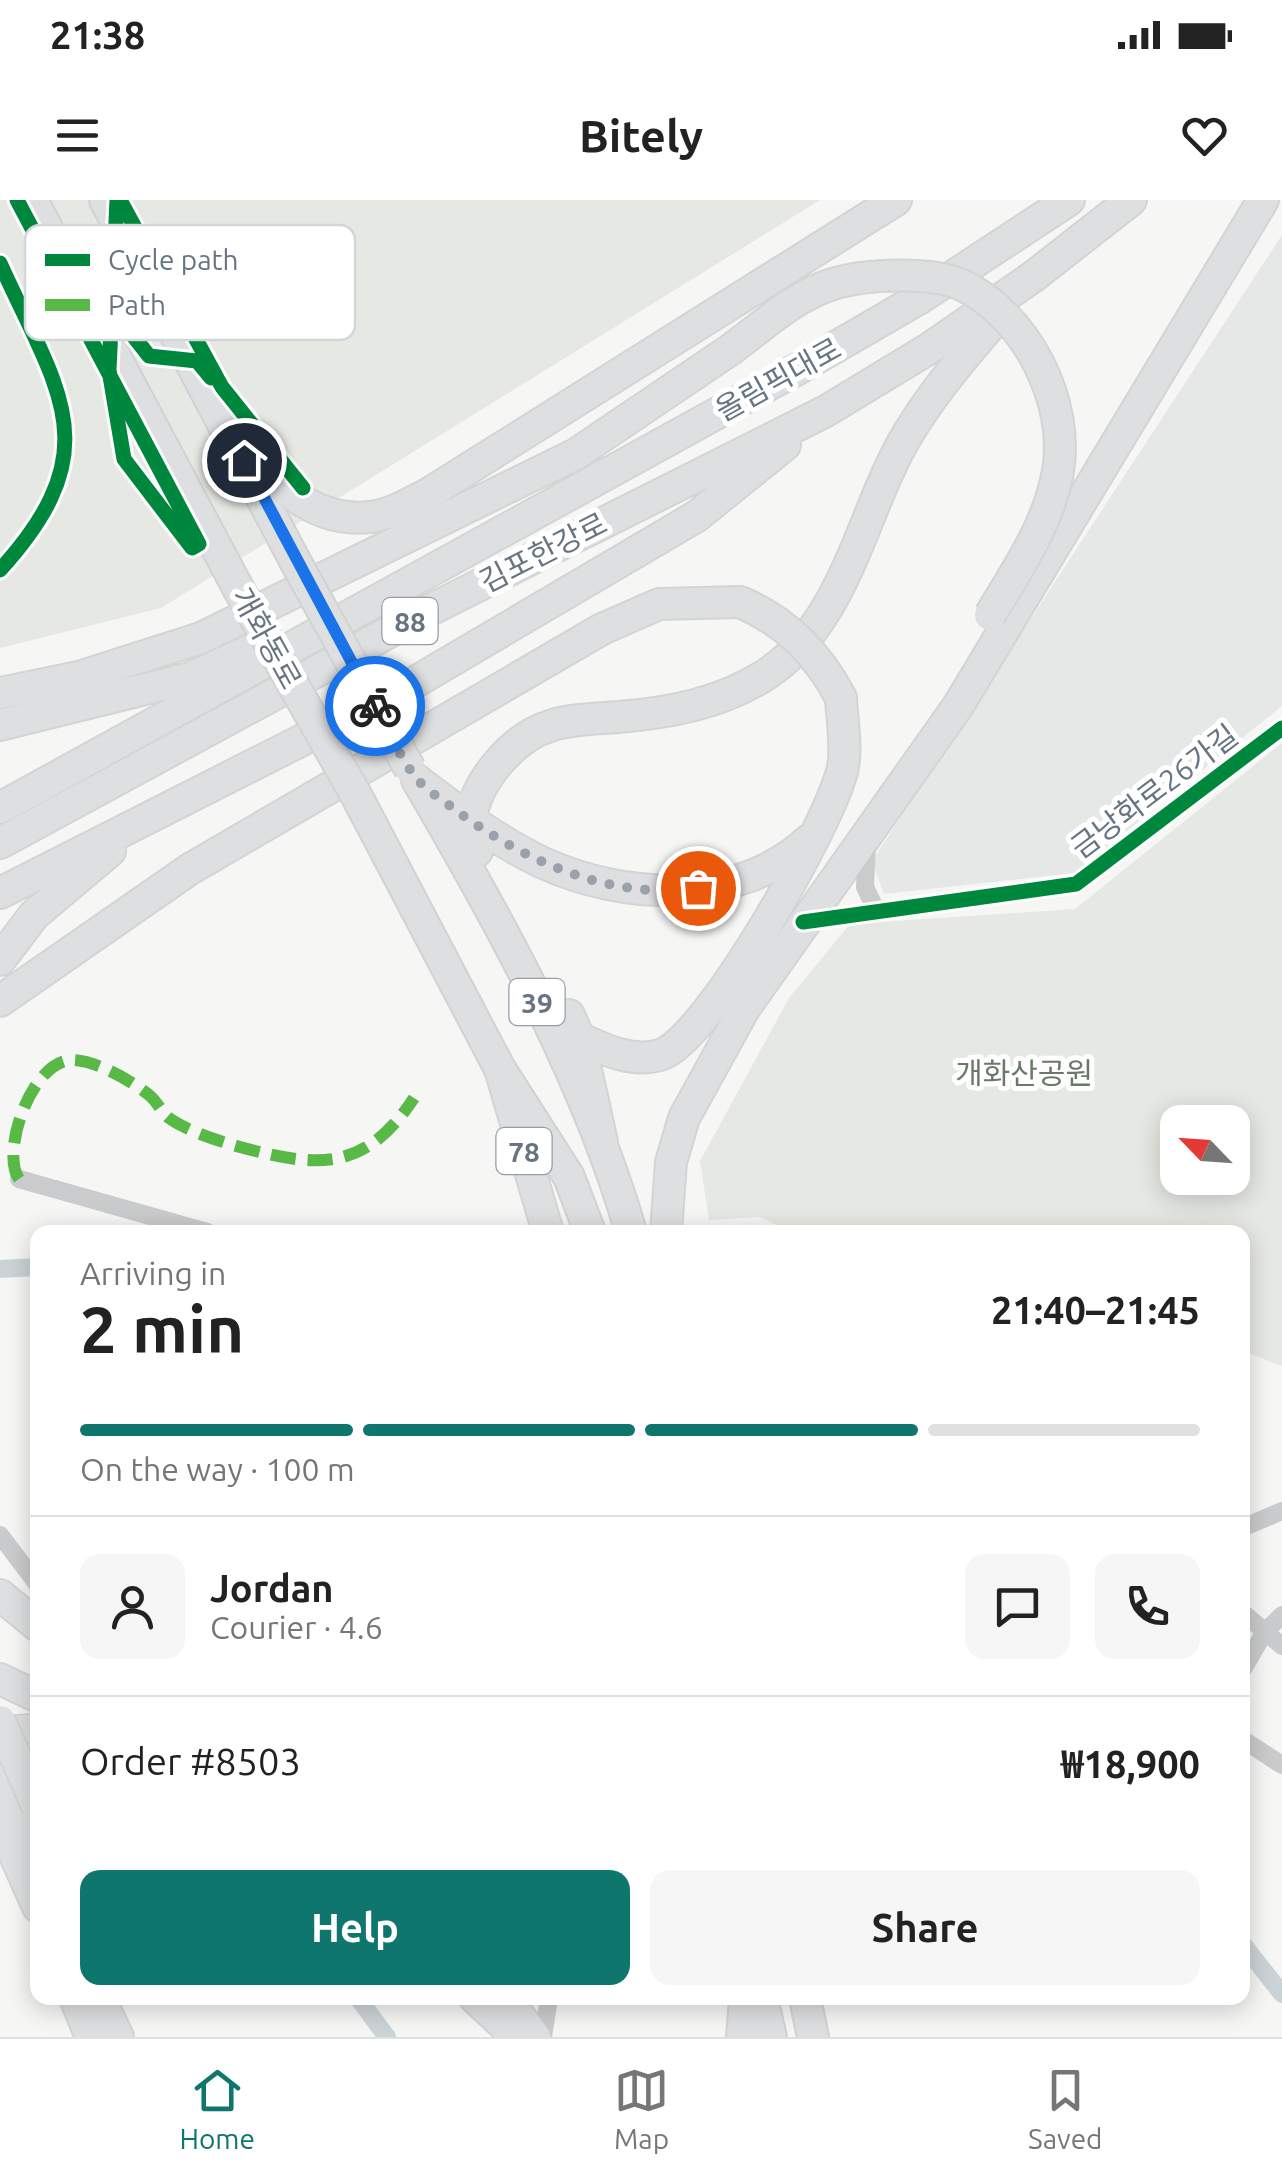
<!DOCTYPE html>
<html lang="en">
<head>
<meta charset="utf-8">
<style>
	:root { --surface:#fff; --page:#f6f6f6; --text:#222; --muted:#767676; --line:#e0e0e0; --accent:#0f766e }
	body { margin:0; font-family:Ubuntu,"Noto Sans KR",sans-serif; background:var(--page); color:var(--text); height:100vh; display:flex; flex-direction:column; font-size:38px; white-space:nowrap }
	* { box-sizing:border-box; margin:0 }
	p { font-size:32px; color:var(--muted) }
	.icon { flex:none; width:55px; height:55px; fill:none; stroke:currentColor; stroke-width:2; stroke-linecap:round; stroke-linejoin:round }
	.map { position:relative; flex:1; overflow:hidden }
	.drawer { position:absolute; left:30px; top:1025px; width:1220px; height:780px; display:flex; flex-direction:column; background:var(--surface); border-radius:20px; box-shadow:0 5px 25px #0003 }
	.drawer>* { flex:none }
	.needle { width:65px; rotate:295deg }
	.tools { position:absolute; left:1160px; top:905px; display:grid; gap:20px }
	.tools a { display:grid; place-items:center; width:90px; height:90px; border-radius:20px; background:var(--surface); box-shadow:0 5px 25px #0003; font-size:50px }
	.pin { position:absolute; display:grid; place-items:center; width:85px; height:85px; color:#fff; margin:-42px; border:5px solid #fff; border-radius:50%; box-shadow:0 2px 10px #0007 }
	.courier { position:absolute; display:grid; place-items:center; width:100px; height:100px; margin:-50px; border:8px solid #1a73e8; border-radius:50%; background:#fff; color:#222; box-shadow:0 2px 12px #0007 }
	.summary em { font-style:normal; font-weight:700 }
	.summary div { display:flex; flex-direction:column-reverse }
	.summary { display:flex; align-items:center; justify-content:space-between; height:170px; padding:0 50px }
	h1 { font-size:65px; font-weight:700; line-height:75px }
	.bar { display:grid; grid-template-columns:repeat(4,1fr); gap:15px 10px; align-content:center; height:120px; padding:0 50px }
	.bar i { height:12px; border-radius:8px; background:var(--line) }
	.bar .on { background:var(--accent) }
	.bar p { grid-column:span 4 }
	.line { display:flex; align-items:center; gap:25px; padding:0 50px; border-top:2px solid var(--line) }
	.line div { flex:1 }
	.round { display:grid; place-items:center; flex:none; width:105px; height:105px; border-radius:20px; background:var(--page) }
	.cta { display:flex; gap:20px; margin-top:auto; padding:20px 50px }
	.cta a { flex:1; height:115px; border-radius:20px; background:var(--accent); color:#fff; font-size:40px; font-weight:700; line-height:115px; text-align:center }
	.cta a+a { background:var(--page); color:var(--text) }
	.status { display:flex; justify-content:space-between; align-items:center; height:70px; padding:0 50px; background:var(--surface); direction:ltr }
	.status svg { height:28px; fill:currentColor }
	header { display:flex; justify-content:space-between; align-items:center; height:130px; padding:0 50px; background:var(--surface); font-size:45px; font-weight:700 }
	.menu { display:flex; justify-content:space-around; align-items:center; height:140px; border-top:2px solid var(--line); background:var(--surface); font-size:28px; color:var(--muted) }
	.menu a { display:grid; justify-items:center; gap:5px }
	.menu .on { color:var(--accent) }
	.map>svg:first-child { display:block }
</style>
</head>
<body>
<div class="status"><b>21:38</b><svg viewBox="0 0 49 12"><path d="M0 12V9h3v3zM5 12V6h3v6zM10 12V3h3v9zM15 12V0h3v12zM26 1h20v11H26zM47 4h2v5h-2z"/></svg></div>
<header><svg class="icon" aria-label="menu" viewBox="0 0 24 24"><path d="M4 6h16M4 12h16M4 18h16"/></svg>Bitely<svg class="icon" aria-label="heart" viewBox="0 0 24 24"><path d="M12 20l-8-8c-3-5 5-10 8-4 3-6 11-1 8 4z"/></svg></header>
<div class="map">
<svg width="1282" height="1837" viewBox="0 0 1282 1837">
	<rect width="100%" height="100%" fill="#f6f6f5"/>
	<path fill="#e6e7e7" d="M1282 35V506L1074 673 884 694 872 661Z"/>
	<path fill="#e6e8e3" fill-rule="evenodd" d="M0 0H820L161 408 0 448Z
		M1282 543V1166L1243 1151 1242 1032H791L760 1017 709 1020 700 961 789 798 850 724 1075 709ZM1178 922H1232V978H1178Z"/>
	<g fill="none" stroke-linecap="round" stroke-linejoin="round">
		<path stroke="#ccd3d6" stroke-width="18" d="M0 1069 38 1067
			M1242 1743 1282 1794
			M358 1798 387 1837"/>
		<g stroke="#d2d2d3" stroke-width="31">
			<path id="secondary" d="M0 1531 38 1528"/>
		</g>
		<g stroke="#d2d2d3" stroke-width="34">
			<path id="primary" d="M32 0 238 388
				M105 0 294 359
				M417 580C498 718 587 879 631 1032
				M355 593 500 869 569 977 590 1032
				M475 1798 517 1837
				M762 1798 771 1837
				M805 1798 813 1837"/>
		</g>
		<g stroke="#d3d4d4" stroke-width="34">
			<path id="trunk" d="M210 193C246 248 293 326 370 317 390 315 410 303 428 294L896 0
				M0 493 79 477 201 438 576 254 730 150
				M0 525 190 478 254 448
				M419 582C458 611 497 641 541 662 625 701 738 705 809 640
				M0 608 801 167 920 98 1069 0
				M0 643 430 410 826 211 930 148 1034 76 1131 0
				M477 651C475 642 471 631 471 621 474 582 514 537 550 526 571 519 595 519 618 517 668 513 718 504 762 477 847 425 861 310 909 232 935 189 969 150 1002 112
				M0 693 405 488 697 316 785 245
				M0 760 34 715 110 651
				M0 801 190 669 602 429 659 404 740 402
				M569 815 579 838 602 942
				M579 838C605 850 632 863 660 855 707 842 833 619 843 567 847 546 842 520 841 498
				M500 869 548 1032
				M666 1032 671 962 684 918 744 809 958 506 1263 0
				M0 1395 38 1426
				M0 1479 38 1497
				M0 1569 38 1655
				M0 1622 38 1707
				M75 1798 91 1837
				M100 1798 118 1837
				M506 1798 535 1837
				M742 1837 745 1798"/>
		</g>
		<path stroke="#cacbcc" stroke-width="18" d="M867 643 865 687 876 710
			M803 721 1076 684 1282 528
			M19 979 207 1032
			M1242 1328 1282 1311
			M0 1335 38 1385
			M1242 1412 1282 1446
			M1242 1471 1264 1433 1282 1415
			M1242 1539 1282 1565
			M543 1837 549 1798"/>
		<use href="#secondary" stroke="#dedfe0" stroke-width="28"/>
		<use href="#primary" stroke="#dedfe0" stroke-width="30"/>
		<use href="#trunk" stroke="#dedfe0" stroke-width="30"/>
		<g stroke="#d2d2d3" stroke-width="34" stroke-linecap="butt">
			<path id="primary-bridge" d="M294 359 410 569
				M238 388 355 593"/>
		</g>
		<g stroke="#d3d4d4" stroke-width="34" stroke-linecap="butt">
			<path id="trunk-bridge" d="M730 150C760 128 797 94 833 84 865 74 932 71 962 85 1026 115 1070 202 1058 271 1049 324 1017 370 990 415
				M740 402C787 422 818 454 841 498
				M0 1521 38 1608"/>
		</g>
		<use href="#primary-bridge" stroke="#dedfe0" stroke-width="30"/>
		<use href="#trunk-bridge" stroke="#dedfe0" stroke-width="30"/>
		<path stroke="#58b947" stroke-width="12" stroke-dasharray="25 12" stroke-linecap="butt" d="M19 979C0 952 32 859 73 860 97 861 130 880 149 895 157 901 161 912 169 918 187 931 219 941 240 947 318 968 365 972 414 898"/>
		<g stroke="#fff" stroke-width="21">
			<path id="cycleway" d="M17 0 199 344 192 348 124 259 109 170 117 0
				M120 0 222 187 303 288
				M0 63C58 192 111 248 0 370
				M109 105 149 156 197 161 211 178
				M803 722 1076 684 1282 528"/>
		</g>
		<use href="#cycleway" stroke="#00873e" stroke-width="15"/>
	</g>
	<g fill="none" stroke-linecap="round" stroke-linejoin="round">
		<path stroke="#99a2ab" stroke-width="10" stroke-dasharray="0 18" d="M375 506C389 530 400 559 418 580 427 591 443 600 454 609 523 660 610 701 698 688"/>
		<path stroke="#1a73e8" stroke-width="12" d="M244 260 375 506"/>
	</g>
	<g text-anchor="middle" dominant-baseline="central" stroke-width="10" stroke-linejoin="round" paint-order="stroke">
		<g fill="#fff" stroke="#959ea8" stroke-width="2.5">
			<rect x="382.5" y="398" width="55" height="46" rx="8"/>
			<rect x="509.5" y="779" width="55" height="46" rx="8"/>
			<rect x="496.5" y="928" width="55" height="46" rx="8"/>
		</g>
		<g font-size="28" font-weight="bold" fill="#677583">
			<text x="410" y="421">88</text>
			<text x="537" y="802">39</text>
			<text x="524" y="951">78</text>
		</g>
		<g font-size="30" fill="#677583" stroke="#fff">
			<text transform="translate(778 179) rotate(-29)">올림픽대로</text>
			<text transform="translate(543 352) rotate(-27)">김포한강로</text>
			<text transform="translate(267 438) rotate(61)">개화동로</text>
			<text transform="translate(1154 591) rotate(-37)">금낭화로26가길</text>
		</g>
		<g font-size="30" fill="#697b66" stroke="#fff">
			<text x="1024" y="873">개화산공원</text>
		</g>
	</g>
	<rect x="25" y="25" width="330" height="115" rx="15" fill="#fff" stroke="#d1d6da" stroke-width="2.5"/>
	<rect x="45" y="54" width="45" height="12" fill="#00873e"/>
	<rect x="45" y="99" width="45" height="12" fill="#58b947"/>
	<g font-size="28" fill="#677583">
		<text x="108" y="70">Cycle path</text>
		<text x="108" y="115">Path</text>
	</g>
</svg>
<div class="tools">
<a><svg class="needle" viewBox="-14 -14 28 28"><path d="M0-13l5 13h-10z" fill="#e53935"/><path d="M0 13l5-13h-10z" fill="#767676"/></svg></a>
</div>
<div class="pin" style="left:698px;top:688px;background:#ea580c"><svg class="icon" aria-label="bag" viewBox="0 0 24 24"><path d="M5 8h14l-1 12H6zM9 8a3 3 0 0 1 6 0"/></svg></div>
<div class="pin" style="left:244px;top:260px;background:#1f2937"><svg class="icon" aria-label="home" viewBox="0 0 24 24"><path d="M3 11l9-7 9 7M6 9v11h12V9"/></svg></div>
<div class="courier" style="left:375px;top:506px"><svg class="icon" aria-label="bike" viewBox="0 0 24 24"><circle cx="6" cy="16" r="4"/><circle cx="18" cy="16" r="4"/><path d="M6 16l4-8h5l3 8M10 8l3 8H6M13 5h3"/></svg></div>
<section class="drawer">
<div class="summary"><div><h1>2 min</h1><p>Arriving in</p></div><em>21:40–21:45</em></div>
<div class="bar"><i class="on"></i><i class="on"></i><i class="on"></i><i></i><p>On the way · 100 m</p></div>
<div class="line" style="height:180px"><a class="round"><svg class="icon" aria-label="person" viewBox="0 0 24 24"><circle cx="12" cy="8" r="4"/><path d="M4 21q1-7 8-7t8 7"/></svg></a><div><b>Jordan</b><p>Courier · 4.6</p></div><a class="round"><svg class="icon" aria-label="chat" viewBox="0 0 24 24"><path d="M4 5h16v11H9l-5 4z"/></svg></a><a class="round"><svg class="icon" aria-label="phone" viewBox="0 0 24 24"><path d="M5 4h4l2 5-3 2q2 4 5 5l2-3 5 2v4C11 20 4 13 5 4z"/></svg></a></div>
<div class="line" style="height:130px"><div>Order #8503</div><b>₩18,900</b></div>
<div class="cta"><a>Help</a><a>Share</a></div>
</section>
</div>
<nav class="menu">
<a class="on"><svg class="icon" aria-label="home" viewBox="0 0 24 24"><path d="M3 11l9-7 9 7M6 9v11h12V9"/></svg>Home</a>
<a><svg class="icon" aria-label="map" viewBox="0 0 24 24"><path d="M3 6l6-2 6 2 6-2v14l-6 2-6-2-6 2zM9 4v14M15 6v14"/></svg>Map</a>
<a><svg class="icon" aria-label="saved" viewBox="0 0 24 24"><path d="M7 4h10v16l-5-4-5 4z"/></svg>Saved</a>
</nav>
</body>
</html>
